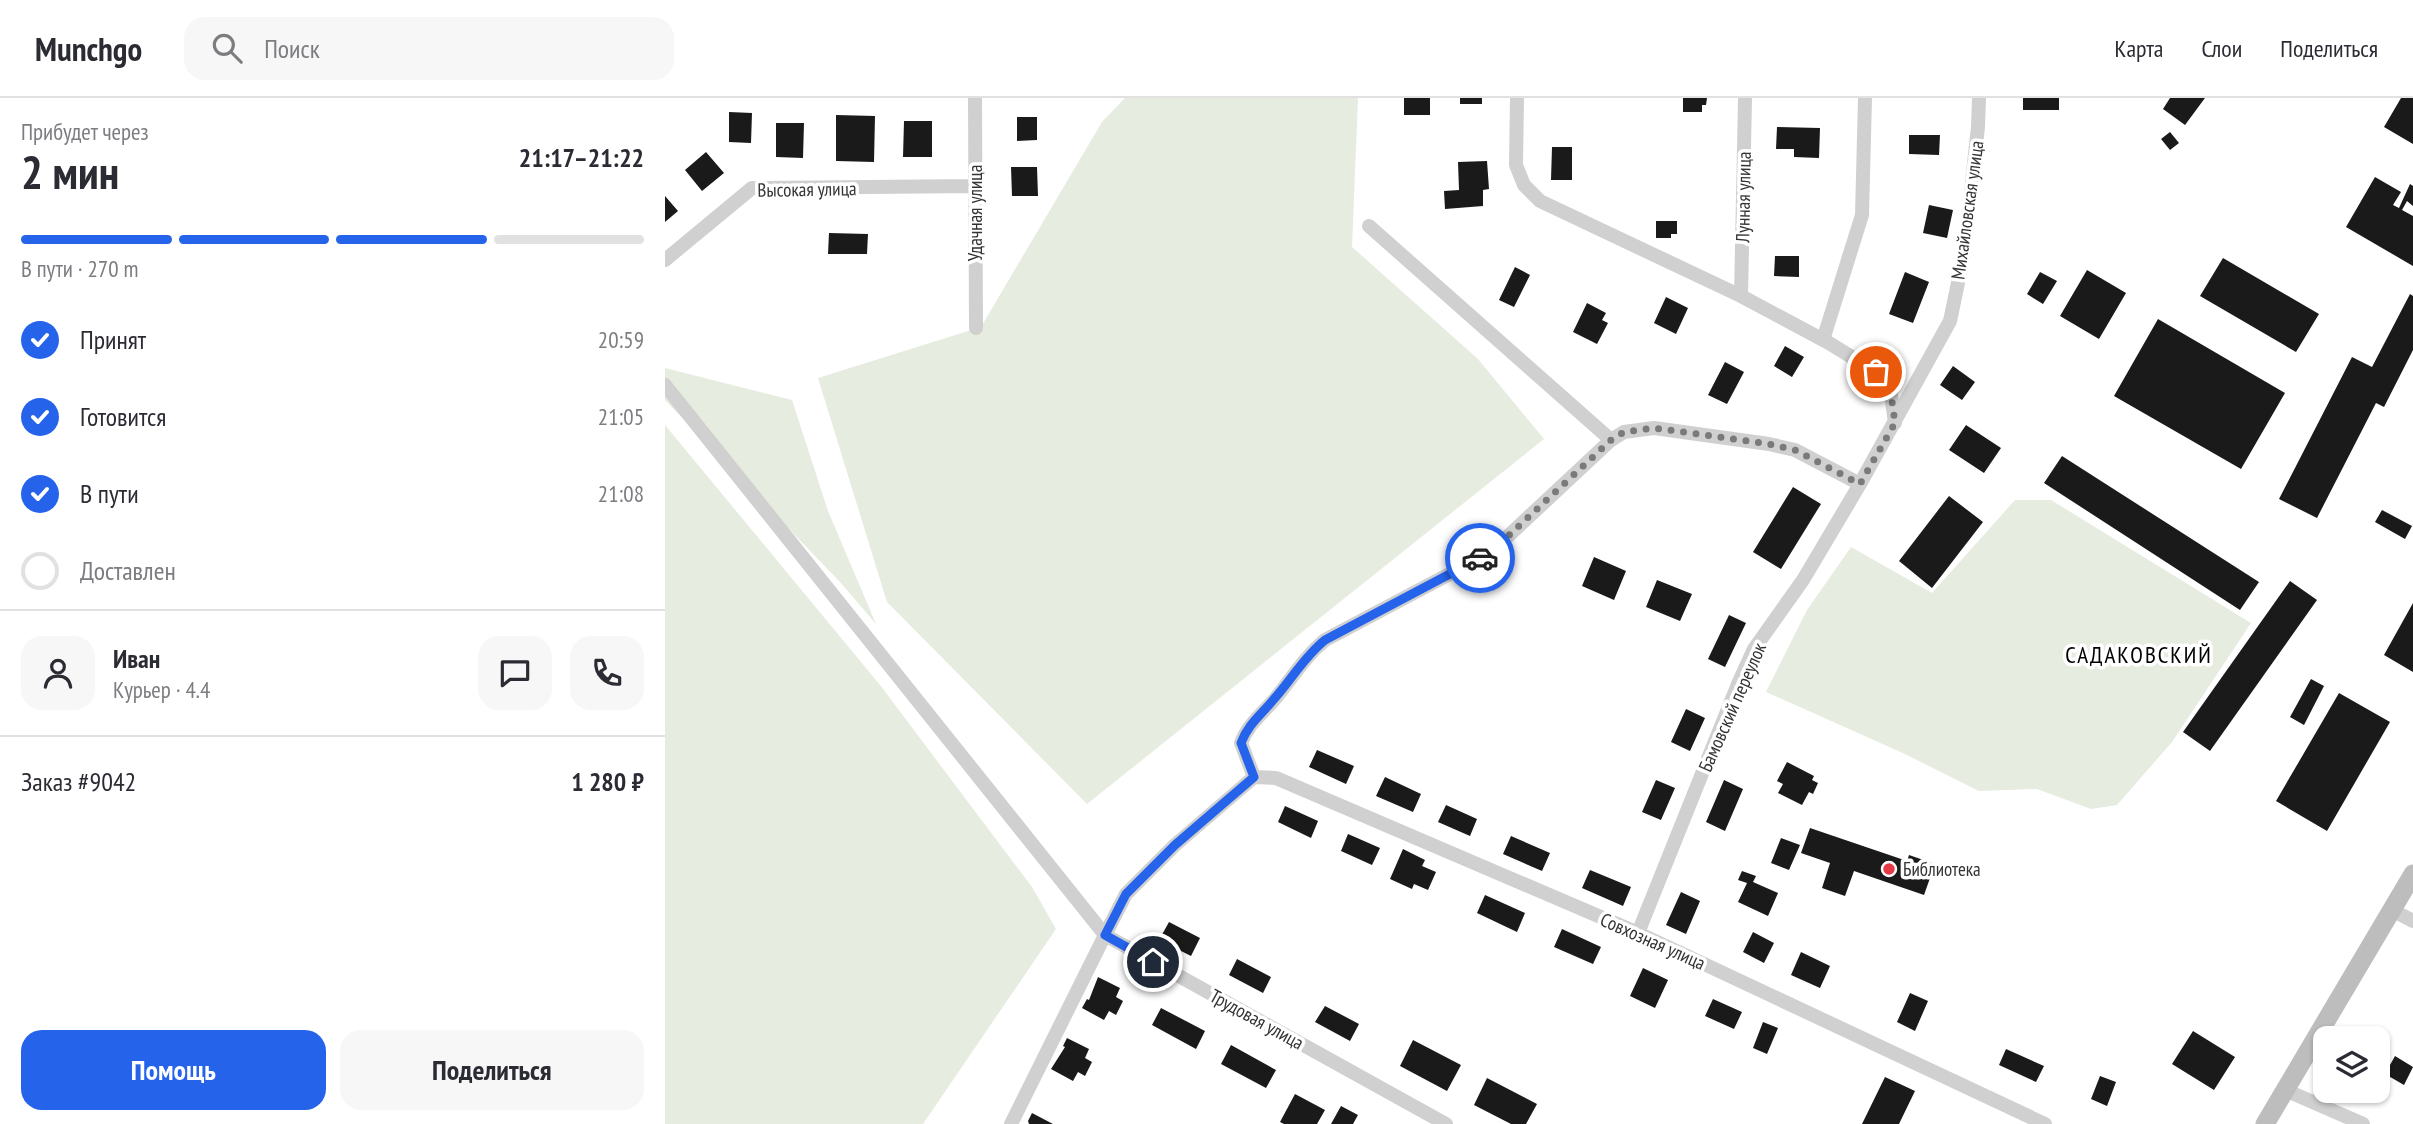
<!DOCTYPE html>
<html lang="ru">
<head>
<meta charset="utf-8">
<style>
	:root { --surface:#fff; --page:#f7f7f7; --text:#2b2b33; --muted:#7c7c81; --line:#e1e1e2; --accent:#2563eb }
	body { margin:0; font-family:"PT Sans Narrow",sans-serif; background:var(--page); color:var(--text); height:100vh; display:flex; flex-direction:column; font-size:26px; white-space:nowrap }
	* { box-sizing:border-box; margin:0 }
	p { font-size:23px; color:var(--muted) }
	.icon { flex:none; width:38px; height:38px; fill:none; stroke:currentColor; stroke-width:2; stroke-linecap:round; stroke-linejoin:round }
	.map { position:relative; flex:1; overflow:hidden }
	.drawer { display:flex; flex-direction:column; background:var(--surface); width:665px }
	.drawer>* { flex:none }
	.tools { position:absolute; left:1648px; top:928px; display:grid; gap:14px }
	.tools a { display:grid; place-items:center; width:77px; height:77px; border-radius:14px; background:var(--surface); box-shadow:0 2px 5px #0004; font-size:35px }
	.pin { position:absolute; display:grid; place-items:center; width:60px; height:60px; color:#fff; margin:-30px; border:4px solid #fff; border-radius:50%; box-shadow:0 2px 7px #0007 }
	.courier { position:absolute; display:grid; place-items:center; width:70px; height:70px; margin:-35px; border:5px solid #2563eb; border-radius:50%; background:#fff; color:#222; box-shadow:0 2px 9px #0007 }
	.summary em { font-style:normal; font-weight:800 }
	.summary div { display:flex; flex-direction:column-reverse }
	.summary { display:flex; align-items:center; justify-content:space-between; height:119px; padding:0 21px }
	h1 { font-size:46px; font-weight:800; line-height:52px }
	.bar { display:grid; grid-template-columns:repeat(4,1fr); gap:10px 7px; align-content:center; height:84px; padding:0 21px }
	.bar i { height:9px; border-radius:5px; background:var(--line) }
	.bar .on { background:var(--accent) }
	.bar p { grid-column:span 4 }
	.line { display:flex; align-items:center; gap:18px; padding:0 21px; border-top:2px solid var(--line) }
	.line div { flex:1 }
	.round { display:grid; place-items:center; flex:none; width:74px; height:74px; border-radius:21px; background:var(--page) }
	ol { padding:0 21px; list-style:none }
	li { display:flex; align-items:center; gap:21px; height:77px }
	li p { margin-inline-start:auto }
	li .icon { padding:7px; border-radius:50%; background:var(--accent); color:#fff; stroke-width:4 }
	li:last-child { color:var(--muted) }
	li i { width:38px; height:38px; border:4px solid var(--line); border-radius:50% }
	.cta { display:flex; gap:14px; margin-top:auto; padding:14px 21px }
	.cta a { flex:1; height:80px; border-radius:21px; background:var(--accent); color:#fff; font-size:28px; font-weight:800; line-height:80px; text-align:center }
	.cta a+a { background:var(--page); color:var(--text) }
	header { display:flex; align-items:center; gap:42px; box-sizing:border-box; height:98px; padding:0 35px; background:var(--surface); border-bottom:2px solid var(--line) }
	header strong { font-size:33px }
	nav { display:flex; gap:38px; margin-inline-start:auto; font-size:24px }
	.search { width:490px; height:63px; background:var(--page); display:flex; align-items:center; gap:18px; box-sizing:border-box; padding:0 24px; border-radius:21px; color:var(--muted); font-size:26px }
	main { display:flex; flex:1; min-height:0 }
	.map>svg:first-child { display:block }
</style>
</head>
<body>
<header>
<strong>Munchgo</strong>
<div class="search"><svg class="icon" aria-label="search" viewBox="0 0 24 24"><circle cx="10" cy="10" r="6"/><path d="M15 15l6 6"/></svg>Поиск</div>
<nav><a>Карта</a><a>Слои</a><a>Поделиться</a></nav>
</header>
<main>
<section class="drawer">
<div class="summary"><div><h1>2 мин</h1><p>Прибудет через</p></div><em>21:17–21:22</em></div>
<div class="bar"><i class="on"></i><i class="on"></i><i class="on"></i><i></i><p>В пути · 270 m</p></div>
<ol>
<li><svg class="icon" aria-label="check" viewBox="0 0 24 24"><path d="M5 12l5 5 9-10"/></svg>Принят<p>20:59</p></li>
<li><svg class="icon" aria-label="check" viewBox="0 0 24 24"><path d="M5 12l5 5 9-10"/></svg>Готовится<p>21:05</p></li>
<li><svg class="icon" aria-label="check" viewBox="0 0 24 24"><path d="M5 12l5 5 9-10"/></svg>В пути<p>21:08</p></li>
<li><i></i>Доставлен</li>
</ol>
<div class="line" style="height:126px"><a class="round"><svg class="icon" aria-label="person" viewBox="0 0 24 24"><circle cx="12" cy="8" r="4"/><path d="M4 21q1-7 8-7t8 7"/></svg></a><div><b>Иван</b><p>Курьер · 4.4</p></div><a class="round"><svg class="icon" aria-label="chat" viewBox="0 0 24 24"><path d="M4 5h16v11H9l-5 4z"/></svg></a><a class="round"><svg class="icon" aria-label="phone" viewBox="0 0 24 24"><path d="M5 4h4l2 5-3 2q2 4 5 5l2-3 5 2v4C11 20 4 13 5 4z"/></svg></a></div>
<div class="line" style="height:91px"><div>Заказ #9042</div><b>1 280 ₽</b></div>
<div class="cta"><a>Помощь</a><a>Поделиться</a></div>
</section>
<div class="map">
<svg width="1748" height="1026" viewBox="0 0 1748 1026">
	<rect width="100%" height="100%" fill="#fff"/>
	<path fill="#e6ecdf" d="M460 0H693L687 149 813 261 879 341 422 706 222 504 153 280 316 229 437 24Z
		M0 270 127 302 163 413 211 526 175 484 0 302Z
		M0 327 215 587 367 789 391 831 258 1026H0Z
		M1350 402H1386L1586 525 1507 644 1452 707 1426 711 1372 691 1314 693 1240 656 1101 594 1142 512 1186 449 1267 495Z"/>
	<path fill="#1a1a1a" d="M739 0H765V17H739Z
		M795 0H817V6H795Z
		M1018 0H1042L1041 7H1037V14H1018Z
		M1358 0H1394V12H1358Z
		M1505 0H1540L1520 27 1498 11Z
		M1736 0H1748V46L1719 29Z
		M64 14 87 15 86 45 64 44Z
		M171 17 210 18 209 64 171 63Z
		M352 19H372V42L352 43Z
		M239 23H267V59H238Z
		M111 25H139L138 60 111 59Z
		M1112 29 1155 30 1154 60 1129 59V51H1111Z
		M1505 34 1514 45 1505 52 1496 41Z
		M1244 37H1275L1274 57 1244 56Z
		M887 49H907V82H886Z
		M41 54 59 75 37 93 20 72Z
		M822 63 824 91 818 92V108L780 111 779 93 794 92 793 64Z
		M346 69H372L373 98H347Z
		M1710 79 1736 94 1728 107 1734 110 1745 86 1748 88V108L1742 103 1737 112 1748 118V168L1681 129Z
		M0 98 13 113 0 124Z
		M1264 107 1288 112 1282 140 1258 135Z
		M991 123H1012V136H1006V140H991Z
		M164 135 203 136 202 156H163Z
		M1110 158H1134V179L1109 178Z
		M1558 160 1654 216 1631 254 1535 198Z
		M850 169 865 177 849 209 834 202Z
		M1422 172 1461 195 1434 241 1395 218Z
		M1240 174 1264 184 1248 225 1224 216Z
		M1375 174 1392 183 1378 206 1362 196Z
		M1745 196 1748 198V252L1719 309 1711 305 1652 420 1614 401 1687 259 1707 269Z
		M1001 199 1023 210 1011 236 989 225Z
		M922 205 941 215 937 222 943 225 932 246 908 234Z
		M1493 221 1620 295 1576 371 1449 298Z
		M1120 248 1139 259 1127 279 1109 268Z
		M1060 264 1079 274 1062 306 1043 297Z
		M1288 268 1310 284 1297 302 1275 287Z
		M1301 327 1336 350 1319 375 1284 352Z
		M1397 358 1594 484 1575 512 1379 385Z
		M1128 389 1156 406 1116 471 1088 454Z
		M1284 398 1318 424 1267 490 1234 463Z
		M1717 412 1747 428 1740 441 1710 424Z
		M929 459 961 473 949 502 917 488Z
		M992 482 1027 496 1015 523 981 509Z
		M1625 483 1652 502 1545 653 1518 634Z
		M1748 505V574L1719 557Z
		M1064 517 1081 525 1060 569 1043 561Z
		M1646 581 1659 588 1639 627 1625 619Z
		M1674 595 1725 624 1662 733 1611 703Z
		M1021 611 1040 620 1025 653 1006 644Z
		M652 652 689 668 681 686 644 669Z
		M1122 664 1149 678 1147 682 1153 685 1148 696 1144 694 1137 707 1113 695 1118 686 1112 683Z
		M720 679 756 696 748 714 711 698Z
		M991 682 1010 690 996 722 977 714Z
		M1059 682 1078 691 1060 733 1041 724Z
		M781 707 812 721 805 738 773 724Z
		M620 708 653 723 646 740 613 724Z
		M1145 730 1242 763 1244 757 1270 766 1259 797 1189 773 1180 798 1157 790 1165 765 1136 755Z
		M683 736 715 750 707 767 676 753Z
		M846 738 885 755 877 773 838 756Z
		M1116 740 1135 747 1124 772 1106 765Z
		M738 751 760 762 757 768 771 774 763 792 749 786 747 791 725 781Z
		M925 772 966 789 958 808 917 790Z
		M1077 773 1091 778 1088 784 1113 795 1103 818 1073 804 1082 785 1073 782Z
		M1016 794 1035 803 1021 836 1001 827Z
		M820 797 860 815 852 834 812 815Z
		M504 824 535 840 526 858 494 842Z
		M897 831 936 849 928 866 889 849Z
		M1088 834 1109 845 1099 865 1078 854Z
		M1136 854 1165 868 1155 890 1126 877Z
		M572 861 606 879 598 895 564 877Z
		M978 870 1003 882 990 910 965 898Z
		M433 879 455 890 451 899 458 903 451 917 444 913 439 922 417 910 422 901 424 902Z
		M1245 895 1263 903 1250 933 1232 924Z
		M1048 901 1077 914 1069 931 1040 918Z
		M660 908 694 926 685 943 650 924Z
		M496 910 540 933 531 951 487 927Z
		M1098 924 1113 930 1102 956 1088 950Z
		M1528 933 1570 959 1549 992 1507 966Z
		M402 940 424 951 420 960 427 964 420 978 413 974 408 983 386 971 400 949 398 948Z
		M748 942 796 967 782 993 735 968Z
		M566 947 611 972 601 990 556 966Z
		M1341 951 1379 968 1371 984 1334 967Z
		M1730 958 1748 969 1739 987 1720 976Z
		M1435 978 1451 984 1442 1008 1426 1001Z
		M1220 979 1250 993 1234 1026H1197Z
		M822 980 872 1006 861 1026H846L809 1007Z
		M630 996 660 1012 652 1026H619L615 1024Z
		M676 1008 693 1017 688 1026H666Z
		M367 1015 388 1026H364L363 1023Z"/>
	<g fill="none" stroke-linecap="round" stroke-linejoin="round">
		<path stroke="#d0d0d0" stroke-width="14" d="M310 0 311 230
			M852 0 851 67 859 87 875 103 1076 198 1164 245 1211 274 1226 296 1230 325
			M704 128 946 342
			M0 162 87 90 310 88
			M1076 198 1080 0
			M1158 242 1197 117 1200 0
			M0 287 440 837 461 796 510 747 589 679
			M589 679 611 680 973 835 1380 1026
			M589 679 576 645C583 626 597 616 609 602 626 582 639 559 660 542L826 454 946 342 959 334 989 330 1104 346 1130 352 1195 386
			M1727 812 1748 823
			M973 835 1073 586 1089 551 1138 482 1195 386 1285 223 1299 156 1313 29 1314 0
			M1620 992 1698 1026
			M346 1026 440 837 781 1026"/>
		<path stroke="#bdbdbd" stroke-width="19" d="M1600 1026 1748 776"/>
	</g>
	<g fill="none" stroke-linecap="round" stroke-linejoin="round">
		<path stroke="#7a7a7a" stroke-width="7" stroke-dasharray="0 12.6" d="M815 460 826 454 946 342 959 334 989 330 1104 346 1130 352 1195 386 1230 325 1226 296 1211 274"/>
		<path stroke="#2563eb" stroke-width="9" d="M488 864 440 837 461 796 510 747 589 679 576 645C583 626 597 616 609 601 626 582 639 559 660 542L815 460"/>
	</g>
	<circle fill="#e63946" stroke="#fff" stroke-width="2.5" cx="1224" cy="771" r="7"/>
	<g text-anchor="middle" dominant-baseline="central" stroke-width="7" stroke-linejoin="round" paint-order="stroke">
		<g font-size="19" fill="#333" stroke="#fff">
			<text transform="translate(142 91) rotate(-1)">Высокая улица</text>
			<text transform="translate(1078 99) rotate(-89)">Лунная улица</text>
			<text transform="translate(1302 112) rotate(-82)">Михайловская улица</text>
			<text transform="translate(310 115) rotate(-90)">Удачная улица</text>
			<text transform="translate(1067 609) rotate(-66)">Бамовский переулок</text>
			<text transform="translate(988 843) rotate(24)">Совхозная улица</text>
			<text transform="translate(592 921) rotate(29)">Трудовая улица</text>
		</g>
		<g font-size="19" fill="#333" stroke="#fff" text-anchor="start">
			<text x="1238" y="771">Библиотека</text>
		</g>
		<g font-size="23" letter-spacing="2" fill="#000" stroke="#fff">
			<text x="1474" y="556">САДАКОВСКИЙ</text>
		</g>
	</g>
</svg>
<div class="tools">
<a><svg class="icon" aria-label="layers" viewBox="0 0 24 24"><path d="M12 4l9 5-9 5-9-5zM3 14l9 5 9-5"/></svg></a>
</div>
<div class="pin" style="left:1211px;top:274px;background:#ea580c"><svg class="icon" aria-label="bag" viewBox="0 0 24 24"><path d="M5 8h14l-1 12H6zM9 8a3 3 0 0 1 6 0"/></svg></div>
<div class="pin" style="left:488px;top:864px;background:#1f2937"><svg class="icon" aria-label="home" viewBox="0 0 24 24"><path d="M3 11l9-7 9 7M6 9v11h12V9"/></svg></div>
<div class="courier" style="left:815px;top:460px"><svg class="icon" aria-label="car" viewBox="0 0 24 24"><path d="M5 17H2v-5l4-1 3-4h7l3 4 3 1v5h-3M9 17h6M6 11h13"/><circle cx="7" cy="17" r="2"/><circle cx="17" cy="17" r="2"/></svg></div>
</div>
</main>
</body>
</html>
